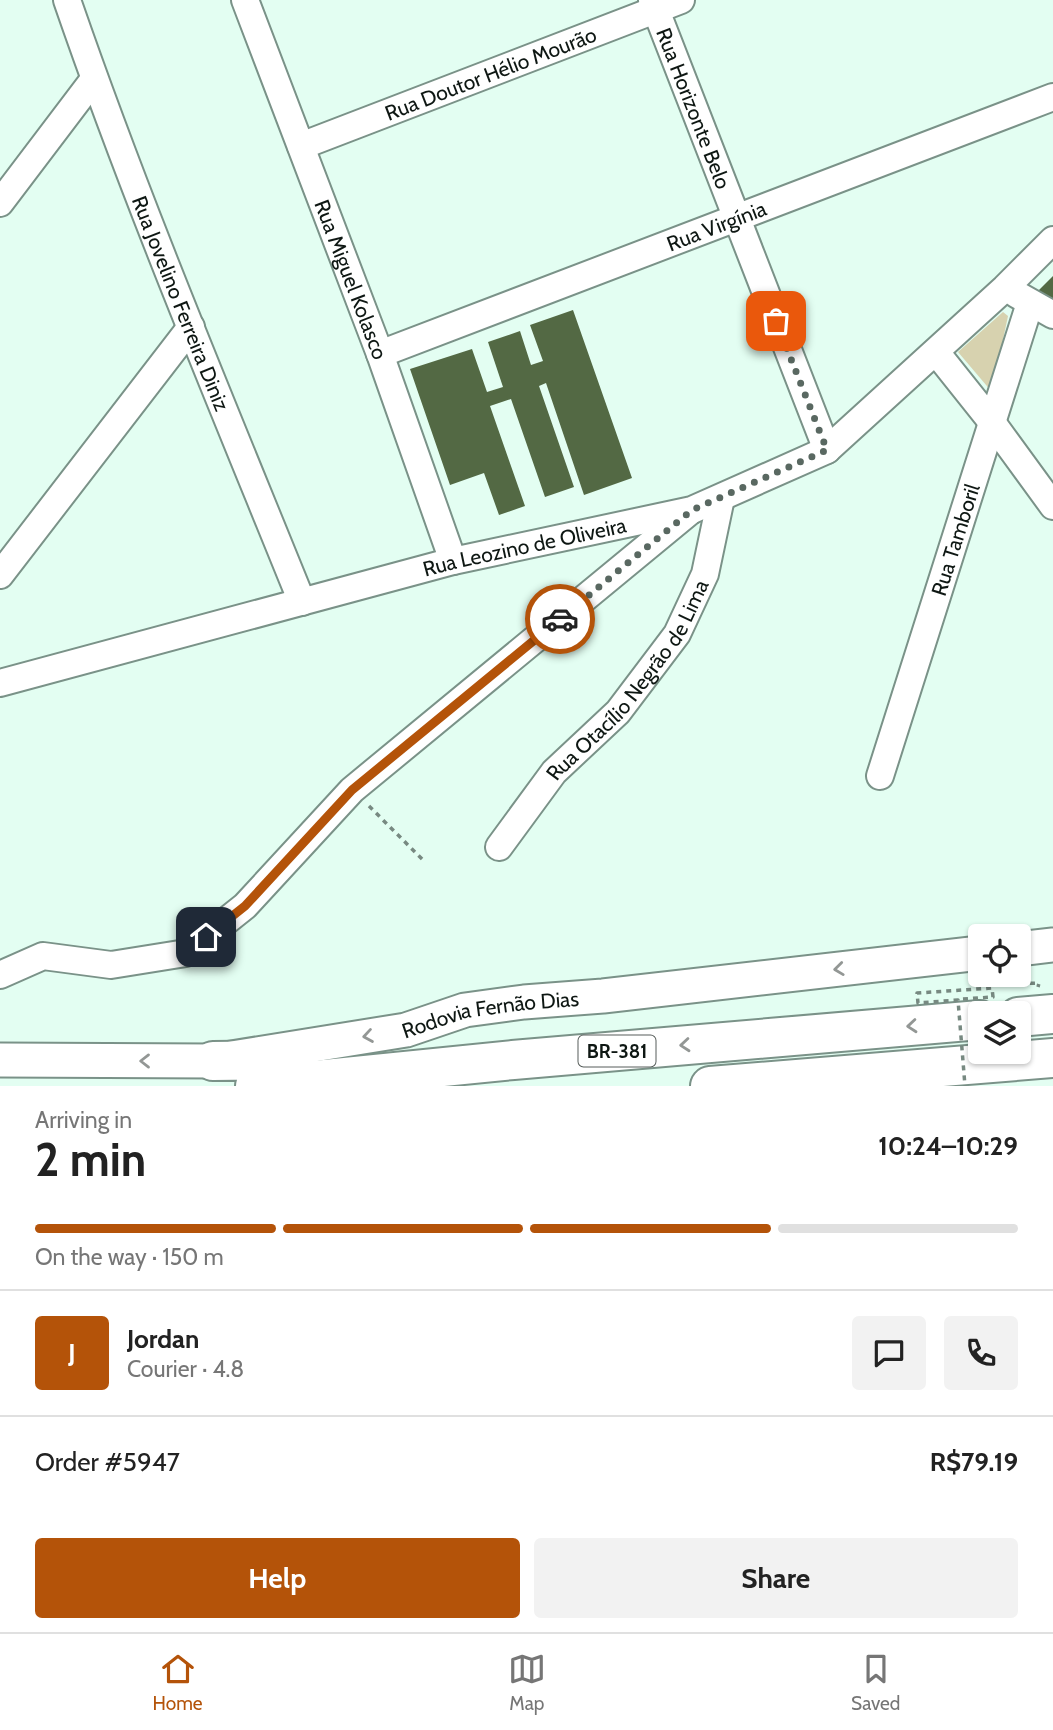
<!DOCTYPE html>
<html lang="en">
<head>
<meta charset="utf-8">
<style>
	:root { --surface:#fff; --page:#f2f2f2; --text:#222; --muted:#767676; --line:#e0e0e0; --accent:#b45309 }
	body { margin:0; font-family:Cabin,sans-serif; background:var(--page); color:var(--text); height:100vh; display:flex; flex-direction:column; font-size:26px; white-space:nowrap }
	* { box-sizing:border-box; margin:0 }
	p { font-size:23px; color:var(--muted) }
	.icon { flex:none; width:38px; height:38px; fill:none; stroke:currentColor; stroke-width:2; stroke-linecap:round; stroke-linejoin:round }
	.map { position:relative; height:1086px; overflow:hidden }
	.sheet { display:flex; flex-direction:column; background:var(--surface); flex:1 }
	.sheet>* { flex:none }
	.fabs { position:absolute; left:968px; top:924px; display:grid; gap:14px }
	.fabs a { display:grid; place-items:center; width:63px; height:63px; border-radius:7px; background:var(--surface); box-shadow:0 2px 5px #0004; font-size:35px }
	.pin { position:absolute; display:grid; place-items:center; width:60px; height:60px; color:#fff; margin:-30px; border-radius:14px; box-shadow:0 4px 10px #0006 }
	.courier { position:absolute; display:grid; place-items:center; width:70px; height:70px; margin:-35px; border:5px solid #b45309; border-radius:50%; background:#fff; color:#222; box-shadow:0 2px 9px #0007 }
	.overview em { font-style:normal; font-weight:700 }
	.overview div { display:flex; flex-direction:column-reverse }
	.overview { display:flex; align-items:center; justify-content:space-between; height:119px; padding:0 35px }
	h1 { font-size:46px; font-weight:700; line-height:52px }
	.bar { display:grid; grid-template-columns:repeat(4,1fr); gap:10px 7px; align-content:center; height:84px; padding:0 35px }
	.bar i { height:9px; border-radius:5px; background:var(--line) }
	.bar .selected { background:var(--accent) }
	.bar p { grid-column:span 4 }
	.line { display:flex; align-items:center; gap:18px; padding:0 35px; border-top:2px solid var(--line) }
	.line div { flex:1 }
	.round { display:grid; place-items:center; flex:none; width:74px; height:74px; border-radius:7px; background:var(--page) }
	.button { display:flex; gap:14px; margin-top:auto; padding:14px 35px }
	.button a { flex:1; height:80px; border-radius:7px; background:var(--accent); color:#fff; font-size:28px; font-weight:700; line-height:80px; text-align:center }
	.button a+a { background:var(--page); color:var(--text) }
	.dock { display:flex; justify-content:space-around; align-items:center; height:98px; border-top:2px solid var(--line); background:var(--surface); font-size:19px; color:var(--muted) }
	.dock a { display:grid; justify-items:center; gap:4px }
	.dock .selected { color:var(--accent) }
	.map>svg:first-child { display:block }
</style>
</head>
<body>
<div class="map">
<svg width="1053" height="1086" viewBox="0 0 1053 1086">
	<rect width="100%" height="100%" fill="#e3fef2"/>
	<path fill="#d7d2af" d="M1003 312 1008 316 992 392 958 352Z"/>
	<path fill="#536944" d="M1053 276V306L1033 296Z
		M573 310 632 478 584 495 546 383 539 386 574 487 545 497 511 399 490 406 525 506 499 515 484 473 450 485 410 369 472 349 487 392 503 387 488 342 520 331 531 365 543 361 530 325Z"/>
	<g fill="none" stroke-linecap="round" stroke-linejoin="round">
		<g stroke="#7a9288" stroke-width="30">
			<g id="minor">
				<path id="s1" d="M67 0C137 203 221 402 302 602"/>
				<path id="s2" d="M245 0 380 354 453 561"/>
				<path id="s3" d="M652 0 827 450"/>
				<path id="s4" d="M301 146 681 0"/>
				<path d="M0 203 94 79"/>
				<path d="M1016 294 1053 315"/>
				<path d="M936 352 991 421 1053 506"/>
				<path id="s5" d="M380 354 1053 97"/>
				<path d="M0 575 191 327"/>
				<path id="s6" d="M0 683 453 561 692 510 827 450 1005 288 1053 240"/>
				<path id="s7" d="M880 776 1030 303"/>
				<path id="s8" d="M499 847 554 772 618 712 677 634 705 574 721 498"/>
				<path d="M0 975 43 956 111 965 186 953 245 906 352 790 688 513"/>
			</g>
		</g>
		<g stroke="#7a9288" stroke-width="37">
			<g id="major">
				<path d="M1018 949 1053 945"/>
				<path id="s9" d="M0 1060 213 1061 406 1030 465 1010 524 1002 603 996 980 953"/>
			</g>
		</g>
		<g stroke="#7a9288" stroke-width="42">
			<path id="highway" d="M1018 1017 1053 1014
				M213 1061 297 1060
				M255 1086 513 1060 980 1020
				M710 1086 1053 1058"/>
		</g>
		<path stroke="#778981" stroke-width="3.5" stroke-dasharray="5 5" stroke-linecap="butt" d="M369 806 423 860
			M1009 975V984L1039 983 1038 987"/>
		<use href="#minor" stroke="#fff" stroke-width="26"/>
		<use href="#major" stroke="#fff" stroke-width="33"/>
		<use href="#highway" stroke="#fff" stroke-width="38"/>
		<path stroke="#778981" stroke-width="3.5" stroke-dasharray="5 5" stroke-linecap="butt" d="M963 999 993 997 992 988 917 993 918 1003 958 1000 965 1086"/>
	</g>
	<defs><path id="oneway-chevron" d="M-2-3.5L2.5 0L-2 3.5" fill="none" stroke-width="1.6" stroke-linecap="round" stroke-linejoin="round" transform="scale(1.75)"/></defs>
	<g stroke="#939795">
		<use href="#oneway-chevron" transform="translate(839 969) rotate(173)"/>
		<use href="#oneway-chevron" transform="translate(912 1026) rotate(175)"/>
		<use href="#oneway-chevron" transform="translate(368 1036) rotate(171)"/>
		<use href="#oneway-chevron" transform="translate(685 1045) rotate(175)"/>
		<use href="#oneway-chevron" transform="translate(145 1061) rotate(180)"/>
	</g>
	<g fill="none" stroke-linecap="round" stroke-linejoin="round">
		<path stroke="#596861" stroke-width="7" stroke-dasharray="0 12.6" d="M560 619 692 510 827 450 776 321"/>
		<path stroke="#b45309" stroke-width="9" d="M206 937 245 906 352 790 560 619"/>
	</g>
	<g text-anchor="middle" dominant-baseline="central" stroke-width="5" stroke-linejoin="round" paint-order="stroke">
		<rect fill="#fff" stroke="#565d5a" stroke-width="2" x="578.5" y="1035.5" width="77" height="31" rx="5"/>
		<g font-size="19" font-weight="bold" fill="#0e1713">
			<text x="617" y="1051">BR-381</text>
		</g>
		<g font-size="21" fill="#0e1713" stroke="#fff">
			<text stroke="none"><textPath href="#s4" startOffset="203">Rua Doutor Hélio Mourão</textPath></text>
			<text stroke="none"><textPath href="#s3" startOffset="116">Rua Horizonte Belo</textPath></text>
			<text stroke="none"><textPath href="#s5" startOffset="360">Rua Virgínia</textPath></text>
			<text stroke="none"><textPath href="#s2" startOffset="299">Rua Miguel Kolasco</textPath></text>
			<text stroke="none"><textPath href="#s1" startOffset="324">Rua Jovelino Ferreira Diniz</textPath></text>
			<text stroke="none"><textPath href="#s7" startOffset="248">Rua Tamboril</textPath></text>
			<text stroke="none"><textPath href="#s6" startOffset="542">Rua Leozino de Oliveira</textPath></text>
			<text stroke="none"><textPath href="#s8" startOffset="212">Rua Otacílio Negrão de Lima</textPath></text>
			<text stroke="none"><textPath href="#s9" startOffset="495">Rodovia Fernão Dias</textPath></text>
		</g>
	</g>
</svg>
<div class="fabs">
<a><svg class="icon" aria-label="locate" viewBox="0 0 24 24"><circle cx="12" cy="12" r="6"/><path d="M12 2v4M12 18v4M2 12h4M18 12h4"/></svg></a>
<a><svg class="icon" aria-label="layers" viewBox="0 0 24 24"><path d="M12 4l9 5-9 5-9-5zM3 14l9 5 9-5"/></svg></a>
</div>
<div class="pin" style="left:776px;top:321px;background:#ea580c"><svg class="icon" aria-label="bag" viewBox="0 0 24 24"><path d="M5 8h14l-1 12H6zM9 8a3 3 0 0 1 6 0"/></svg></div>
<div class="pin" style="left:206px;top:937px;background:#1f2937"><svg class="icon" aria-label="home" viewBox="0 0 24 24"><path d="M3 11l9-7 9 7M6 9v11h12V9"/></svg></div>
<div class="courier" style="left:560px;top:619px"><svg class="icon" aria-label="car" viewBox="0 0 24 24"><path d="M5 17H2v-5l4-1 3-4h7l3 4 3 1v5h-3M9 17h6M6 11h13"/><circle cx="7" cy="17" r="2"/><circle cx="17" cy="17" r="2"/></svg></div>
</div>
<section class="sheet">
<div class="overview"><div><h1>2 min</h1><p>Arriving in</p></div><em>10:24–10:29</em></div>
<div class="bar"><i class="selected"></i><i class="selected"></i><i class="selected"></i><i></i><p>On the way · 150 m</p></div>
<div class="line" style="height:126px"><b class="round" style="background:var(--accent);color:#fff">J</b><div><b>Jordan</b><p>Courier · 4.8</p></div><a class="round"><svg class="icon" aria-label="chat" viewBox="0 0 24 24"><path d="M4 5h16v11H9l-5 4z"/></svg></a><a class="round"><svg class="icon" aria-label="phone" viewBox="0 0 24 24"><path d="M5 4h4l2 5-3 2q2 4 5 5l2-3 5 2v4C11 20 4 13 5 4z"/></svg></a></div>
<div class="line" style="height:91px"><div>Order #5947</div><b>R$79.19</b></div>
<div class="button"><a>Help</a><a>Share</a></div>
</section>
<nav class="dock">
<a class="selected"><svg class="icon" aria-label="home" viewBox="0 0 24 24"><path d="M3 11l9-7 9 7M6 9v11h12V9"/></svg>Home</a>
<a><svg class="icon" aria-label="map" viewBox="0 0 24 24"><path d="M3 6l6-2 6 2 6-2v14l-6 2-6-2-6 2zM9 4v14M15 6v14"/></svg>Map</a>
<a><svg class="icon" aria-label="saved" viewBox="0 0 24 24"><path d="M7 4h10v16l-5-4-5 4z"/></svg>Saved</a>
</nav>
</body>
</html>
